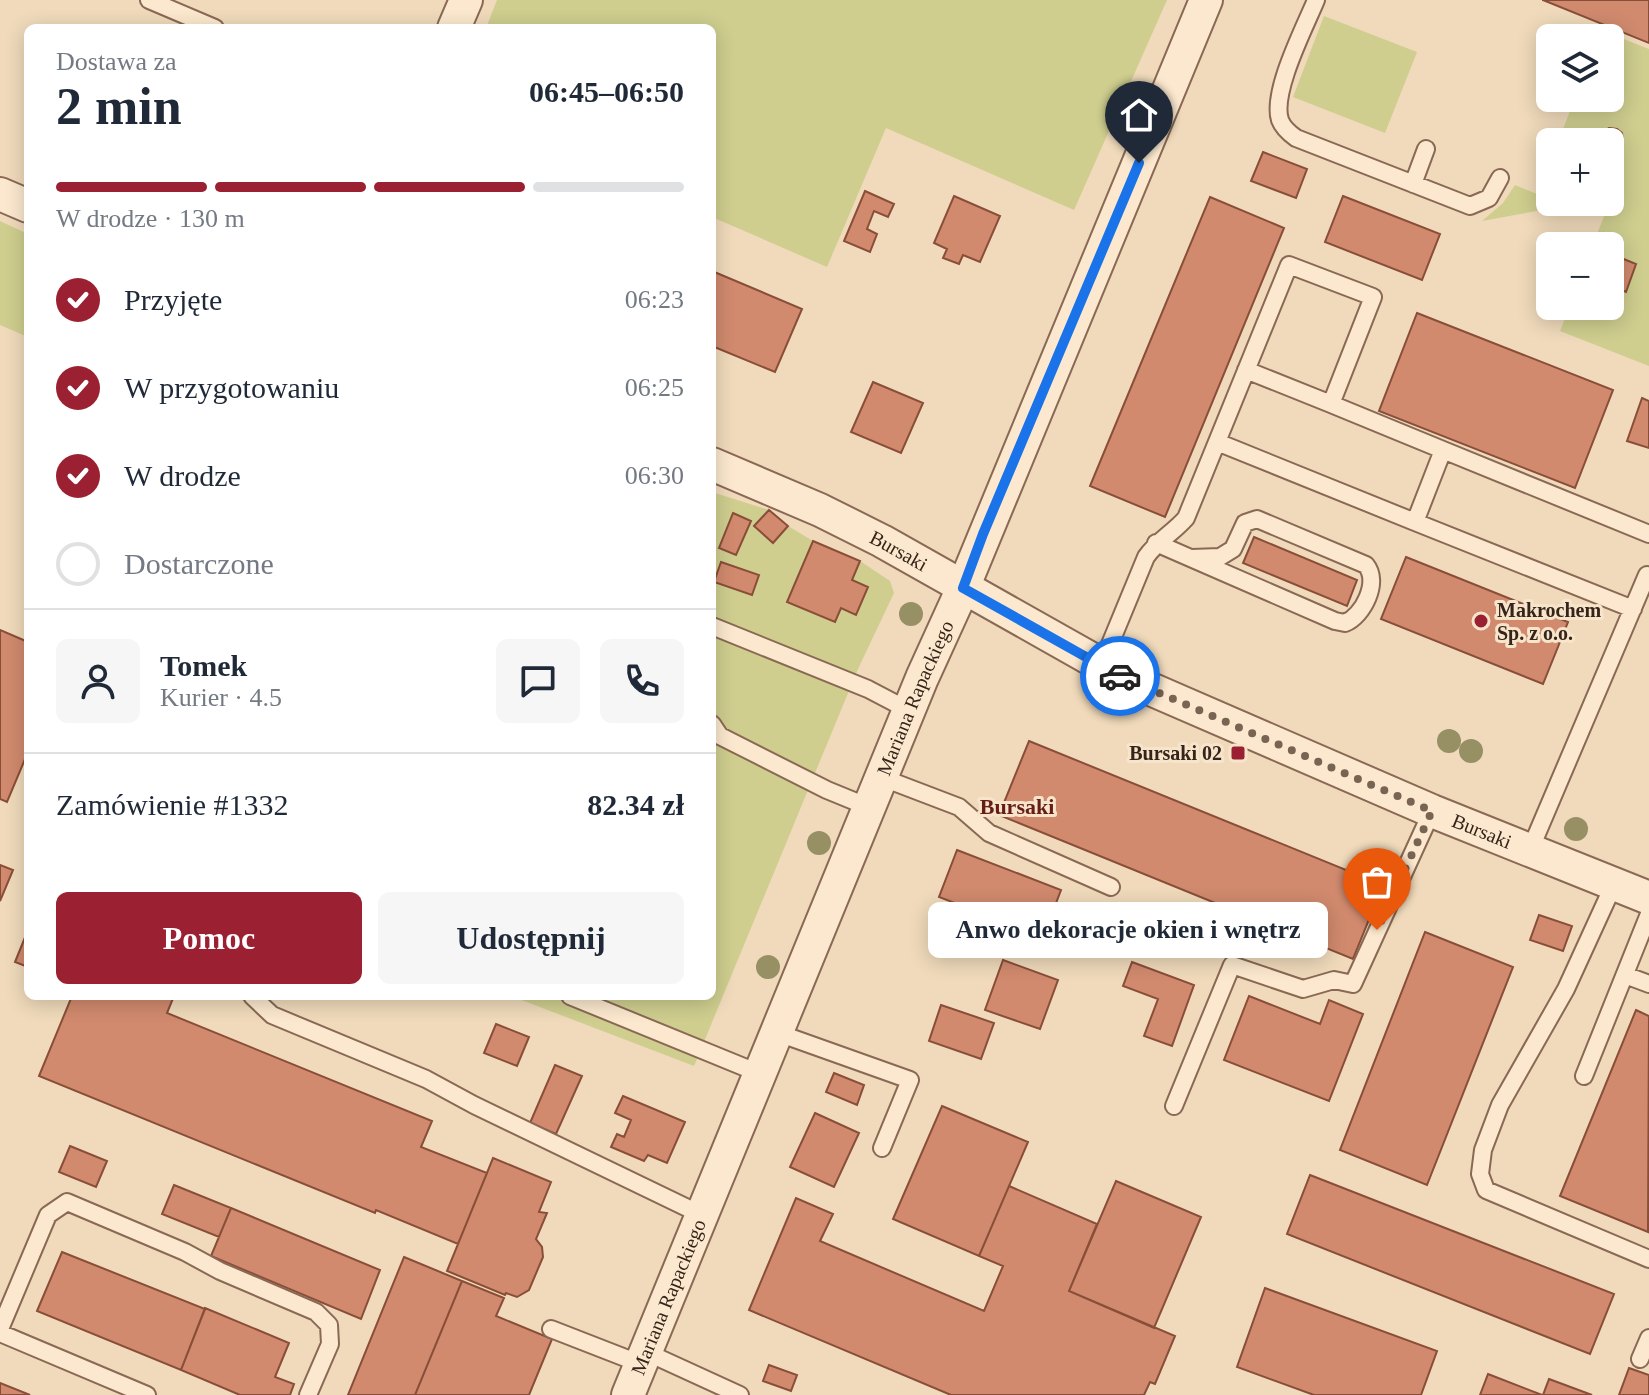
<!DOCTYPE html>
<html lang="pl">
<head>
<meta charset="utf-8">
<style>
	:root { --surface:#fff; --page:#f6f6f7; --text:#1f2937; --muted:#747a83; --line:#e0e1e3; --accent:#9b2031 }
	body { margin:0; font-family:Georgia,serif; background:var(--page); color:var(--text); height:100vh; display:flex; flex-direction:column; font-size:30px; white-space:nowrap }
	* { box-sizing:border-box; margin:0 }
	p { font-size:26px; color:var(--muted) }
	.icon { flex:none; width:44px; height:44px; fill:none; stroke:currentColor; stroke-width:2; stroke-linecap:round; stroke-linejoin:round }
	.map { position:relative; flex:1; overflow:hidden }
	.side { position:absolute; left:24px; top:24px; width:692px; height:976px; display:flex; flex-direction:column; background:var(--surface); border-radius:12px; box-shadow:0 4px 20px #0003 }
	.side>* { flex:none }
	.buttons { position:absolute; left:1536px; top:24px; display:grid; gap:16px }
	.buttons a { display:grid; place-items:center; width:88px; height:88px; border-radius:12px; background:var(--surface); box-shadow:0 4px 20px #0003; font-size:40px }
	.pin { position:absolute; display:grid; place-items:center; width:68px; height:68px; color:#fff; margin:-82px -34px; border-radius:50% 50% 50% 0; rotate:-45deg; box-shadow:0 0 8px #0007 }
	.pin .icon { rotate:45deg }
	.courier { position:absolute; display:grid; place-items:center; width:80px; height:80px; margin:-40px; border:6px solid #1a73e8; border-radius:50%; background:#fff; color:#222; box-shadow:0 2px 10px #0007 }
	.bubble { position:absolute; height:56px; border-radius:12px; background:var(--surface); box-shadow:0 4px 20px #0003; font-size:26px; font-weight:700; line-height:56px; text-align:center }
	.head em { font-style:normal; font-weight:700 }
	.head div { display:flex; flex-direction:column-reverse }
	.head { display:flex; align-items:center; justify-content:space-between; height:136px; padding:0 32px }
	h1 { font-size:52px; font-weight:700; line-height:60px }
	.bar { display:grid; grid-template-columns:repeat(4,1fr); gap:12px 8px; align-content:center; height:96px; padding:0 32px }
	.bar i { height:10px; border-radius:6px; background:var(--line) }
	.bar .active { background:var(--accent) }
	.bar p { grid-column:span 4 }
	.line { display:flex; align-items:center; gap:20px; padding:0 32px; border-top:2px solid var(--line) }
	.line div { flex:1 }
	.round { display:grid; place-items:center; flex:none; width:84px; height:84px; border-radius:12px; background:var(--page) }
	ol { padding:0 32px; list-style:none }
	li { display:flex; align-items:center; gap:24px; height:88px }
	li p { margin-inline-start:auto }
	li .icon { padding:8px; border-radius:50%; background:var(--accent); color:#fff; stroke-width:4 }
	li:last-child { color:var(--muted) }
	li i { width:44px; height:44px; border:4px solid var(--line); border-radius:50% }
	.cta { display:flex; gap:16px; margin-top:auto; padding:16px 32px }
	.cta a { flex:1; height:92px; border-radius:12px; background:var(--accent); color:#fff; font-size:32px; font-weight:700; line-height:92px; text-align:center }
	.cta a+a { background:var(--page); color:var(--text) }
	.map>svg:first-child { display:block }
</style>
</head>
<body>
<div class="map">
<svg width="1649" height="1395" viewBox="0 0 1649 1395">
	<rect width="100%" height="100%" fill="#f0dabb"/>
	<path fill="#cfce8f" d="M497 0H1167L1074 210 886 128 827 267 712 217V28H486Z
		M1324 16 1417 52 1385 133 1293 97Z
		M1601 30 1649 49V366L1560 331 1570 306H1610V246H1592L1610 202V142H1558L1575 98H1610V38H1598Z
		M1550 162V202H1586L1482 221 1503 203 1515 185 1537 194Z
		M0 221 28 234V337L0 325Z
		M712 492 769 510 788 526 813 541 860 561 890 581 894 593 858 669 694 1066 511 996H712Z"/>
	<path fill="#d18a6e" stroke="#894e38" stroke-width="2" d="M1542 0H1649V43L1543 0Z
		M1609 128 1617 129 1622 133 1623 141 1616 150H1610V142H1600L1603 132Z
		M1263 152 1307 169 1296 198 1251 181Z
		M865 191 894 204 888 217 874 211 867 229 877 234 870 252 844 241Z
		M954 196 1000 216 980 262 963 255 959 264 943 258 947 249 934 243Z
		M1343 196 1440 234 1422 280 1325 242Z
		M1210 197 1284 228 1165 517 1090 486Z
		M1614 255 1636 264 1626 292 1610 285V264Z
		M712 271 802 309 775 372 712 346Z
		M1417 313 1613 390 1575 488 1379 411Z
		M873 382 923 403 901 453 851 432Z
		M1642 398 1649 401V448L1627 441Z
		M769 510 788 526 773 543 754 526Z
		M733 513 751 521 736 555 719 548Z
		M1254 537 1357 580 1347 606 1243 563Z
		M813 541 860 561 852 580 868 587 856 615 841 608 835 622 787 602Z
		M1406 557 1568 622 1543 684 1381 619Z
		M721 562 759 575 752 595 714 582Z
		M0 630 28 642V752L7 802 0 799Z
		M1029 741 1383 885 1353 959 999 815Z
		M957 850 1061 890 1043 937 939 897Z
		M0 865 13 870 0 901Z
		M1539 915 1572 926 1563 951 1530 940Z
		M28 930V967L15 962Z
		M1425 932 1513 967 1427 1185 1340 1150Z
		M1003 960 1058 980 1040 1029 985 1010Z
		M1132 962 1194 985 1172 1046 1144 1036 1158 999 1123 986Z
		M72 996H174L167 1013 432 1121 421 1147 487 1173 458 1244 376 1210 375 1213 39 1076Z
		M1249 996 1320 1024 1329 1000 1363 1014 1329 1101 1224 1060Z
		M941 1005 994 1023 981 1059 929 1041Z
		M1636 1010 1649 1016 1648 1232 1560 1196Z
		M496 1024 529 1037 517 1066 484 1053Z
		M555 1065 582 1076 556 1134 530 1123Z
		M834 1073 864 1085 857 1105 826 1092Z
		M623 1096 685 1122 667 1163 648 1155 644 1161 611 1147 617 1134 624 1137 631 1120 615 1113Z
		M942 1106 1028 1142 979 1256 893 1219Z
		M815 1113 859 1133 834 1187 790 1167Z
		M70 1146 107 1161 96 1187 59 1172Z
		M493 1158 551 1182 539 1212 547 1213 536 1239 542 1247 543 1257 529 1290 517 1297 506 1293 505 1295 447 1271Z
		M1310 1175 1614 1294 1590 1354 1287 1234Z
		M1116 1181 1201 1217 1154 1328 1069 1291Z
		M174 1185 231 1208 219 1237 162 1214Z
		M1009 1186 1097 1224 1069 1291 1175 1336 1155 1384 1150 1382 1144 1395H951L749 1310 796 1198 833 1214 820 1241 984 1311 1003 1266 979 1256Z
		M231 1208 380 1270 361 1319 211 1256Z
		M62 1252 205 1309 181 1370 37 1311Z
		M404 1257 462 1281 415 1395H348Z
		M462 1281 504 1298 496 1316 552 1339 529 1395H415Z
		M1265 1288 1437 1351 1421 1395H1314L1237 1367Z
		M205 1308 289 1343 275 1377 294 1384 290 1395H240L181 1370Z
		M769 1365 797 1375 791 1391 763 1381Z
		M1629 1368 1649 1375V1395H1619Z
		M1488 1374 1542 1395H1480Z
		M1549 1379 1592 1395H1543Z
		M0 1383 30 1395H0Z"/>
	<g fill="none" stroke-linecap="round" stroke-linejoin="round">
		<g stroke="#896954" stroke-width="20">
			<path id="service" d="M149 0 215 28
				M1316 0C1305 27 1271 92 1280 120 1283 128 1289 133 1296 138L1470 206 1489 198 1500 178
				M1413 184 1426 149
				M1246 370 1331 404
				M1217 442 1415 522
				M1156 543 1335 621 1345 623C1363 616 1380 582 1366 565L1257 519 1245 523 1233 549 1220 557 1192 558
				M1633 609 1415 522 1443 450 1649 534
				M712 626 868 689 910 711
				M1101 666 1146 557C1157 541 1173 533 1186 518L1289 265 1373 297 1331 404 1443 450
				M712 724 720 736 827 790 871 808
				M883 778 959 807 989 833 1111 887
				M1530 850 1647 575 1649 576
				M1614 884 1566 989 1500 1105 1483 1150 1480 1174 1486 1190 1649 1259
				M1625 975 1649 984
				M252 996 272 1015 426 1079 474 1105 702 1215
				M570 996 761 1074
				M778 1033 910 1080 882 1148
				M1584 1076 1649 914
				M1174 1106 1232 965 1303 989 1334 980 1353 984 1432 811
				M0 1329 48 1215 67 1202 185 1252 220 1271 316 1312 329 1325 330 1344 308 1395
				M551 1329 641 1364
				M0 1333 147 1395
				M646 1352 740 1395
				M1640 1359 1649 1338"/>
		</g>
		<g stroke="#896954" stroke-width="36">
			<g id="minor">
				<path d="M454 28 466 0"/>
				<path d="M0 194 28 206"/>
				<path id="s1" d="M712 464 820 510 882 541 1123 677 1432 811 1649 898"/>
				<path id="s2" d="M628 1395 922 678 963 588 1206 0"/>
			</g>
		</g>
		<use href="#service" stroke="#fbe8ce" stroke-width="16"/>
		<use href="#minor" stroke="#fbe8ce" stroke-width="32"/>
	</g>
	<g fill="#979065">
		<circle cx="911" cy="614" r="12"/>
		<circle cx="1449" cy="741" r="12"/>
		<circle cx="1471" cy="751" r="12"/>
		<circle cx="1576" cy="829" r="12"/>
		<circle cx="819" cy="843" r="12"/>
		<circle cx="768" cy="967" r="12"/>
	</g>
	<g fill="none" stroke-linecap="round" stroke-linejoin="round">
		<path stroke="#776452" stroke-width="8" stroke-dasharray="0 14.4" d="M1120 676 1432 811 1377 930"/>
		<path stroke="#1a73e8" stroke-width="10" d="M1120 676 963 588 983 534 1139 163"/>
	</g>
	<g fill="#9b2031" stroke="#f7e5cb" stroke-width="3">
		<circle cx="1481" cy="621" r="8"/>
		<rect x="1230" y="745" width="16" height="16" rx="4"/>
	</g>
	<g text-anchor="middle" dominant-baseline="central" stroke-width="6" stroke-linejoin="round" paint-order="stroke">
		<g font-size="20" fill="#36241a" stroke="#f7e5cb">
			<text stroke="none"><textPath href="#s1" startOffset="206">Bursaki</textPath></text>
			<text stroke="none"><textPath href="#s2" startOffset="754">Mariana Rapackiego</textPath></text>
			<text stroke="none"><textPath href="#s1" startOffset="854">Bursaki</textPath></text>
			<text stroke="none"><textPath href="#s2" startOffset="106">Mariana Rapackiego</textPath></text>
		</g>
		<g font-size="20" font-weight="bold" fill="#36241a" stroke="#f7e5cb" text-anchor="start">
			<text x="1497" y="610">Makrochem<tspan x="1497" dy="23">Sp. z o.o.</tspan></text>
			<text x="1222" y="753" text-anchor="end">Bursaki 02</text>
		</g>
		<g font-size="22" font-weight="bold" fill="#661d17" stroke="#f7e5cb">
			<text x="1017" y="806">Bursaki</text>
		</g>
	</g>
</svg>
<div class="buttons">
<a><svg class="icon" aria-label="layers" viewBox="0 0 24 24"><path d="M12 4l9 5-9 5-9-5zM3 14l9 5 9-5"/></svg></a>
<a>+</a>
<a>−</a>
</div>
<div class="pin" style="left:1377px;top:930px;background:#ea580c"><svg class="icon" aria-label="bag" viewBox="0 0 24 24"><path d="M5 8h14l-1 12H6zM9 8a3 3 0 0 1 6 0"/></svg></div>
<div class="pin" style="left:1139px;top:163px;background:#1f2937"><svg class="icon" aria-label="home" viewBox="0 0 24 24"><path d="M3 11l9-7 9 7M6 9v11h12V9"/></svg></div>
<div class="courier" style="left:1120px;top:676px"><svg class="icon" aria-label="car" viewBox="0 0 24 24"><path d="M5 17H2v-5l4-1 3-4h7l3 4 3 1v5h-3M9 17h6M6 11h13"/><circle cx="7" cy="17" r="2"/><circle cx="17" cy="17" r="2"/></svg></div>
<div class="bubble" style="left:928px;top:902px;width:400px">Anwo dekoracje okien i wnętrz</div>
<section class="side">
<div class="head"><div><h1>2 min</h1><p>Dostawa za</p></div><em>06:45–06:50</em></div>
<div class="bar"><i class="active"></i><i class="active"></i><i class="active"></i><i></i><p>W drodze · 130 m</p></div>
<ol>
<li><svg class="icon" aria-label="check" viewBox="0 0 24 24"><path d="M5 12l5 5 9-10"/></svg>Przyjęte<p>06:23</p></li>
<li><svg class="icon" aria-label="check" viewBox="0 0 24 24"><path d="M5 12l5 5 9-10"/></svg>W przygotowaniu<p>06:25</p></li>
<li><svg class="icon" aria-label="check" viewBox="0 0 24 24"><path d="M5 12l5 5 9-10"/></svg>W drodze<p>06:30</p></li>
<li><i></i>Dostarczone</li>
</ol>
<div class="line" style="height:144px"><a class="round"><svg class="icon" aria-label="person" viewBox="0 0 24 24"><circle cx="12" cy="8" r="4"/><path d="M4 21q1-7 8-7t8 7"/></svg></a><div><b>Tomek</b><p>Kurier · 4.5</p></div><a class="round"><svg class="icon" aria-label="chat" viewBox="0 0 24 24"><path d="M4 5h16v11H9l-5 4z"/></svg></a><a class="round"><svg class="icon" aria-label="phone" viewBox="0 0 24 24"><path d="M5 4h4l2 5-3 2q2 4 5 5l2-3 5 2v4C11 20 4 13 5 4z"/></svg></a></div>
<div class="line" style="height:104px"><div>Zamówienie #1332</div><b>82.34 zł</b></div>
<div class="cta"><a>Pomoc</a><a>Udostępnij</a></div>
</section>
</div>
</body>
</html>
